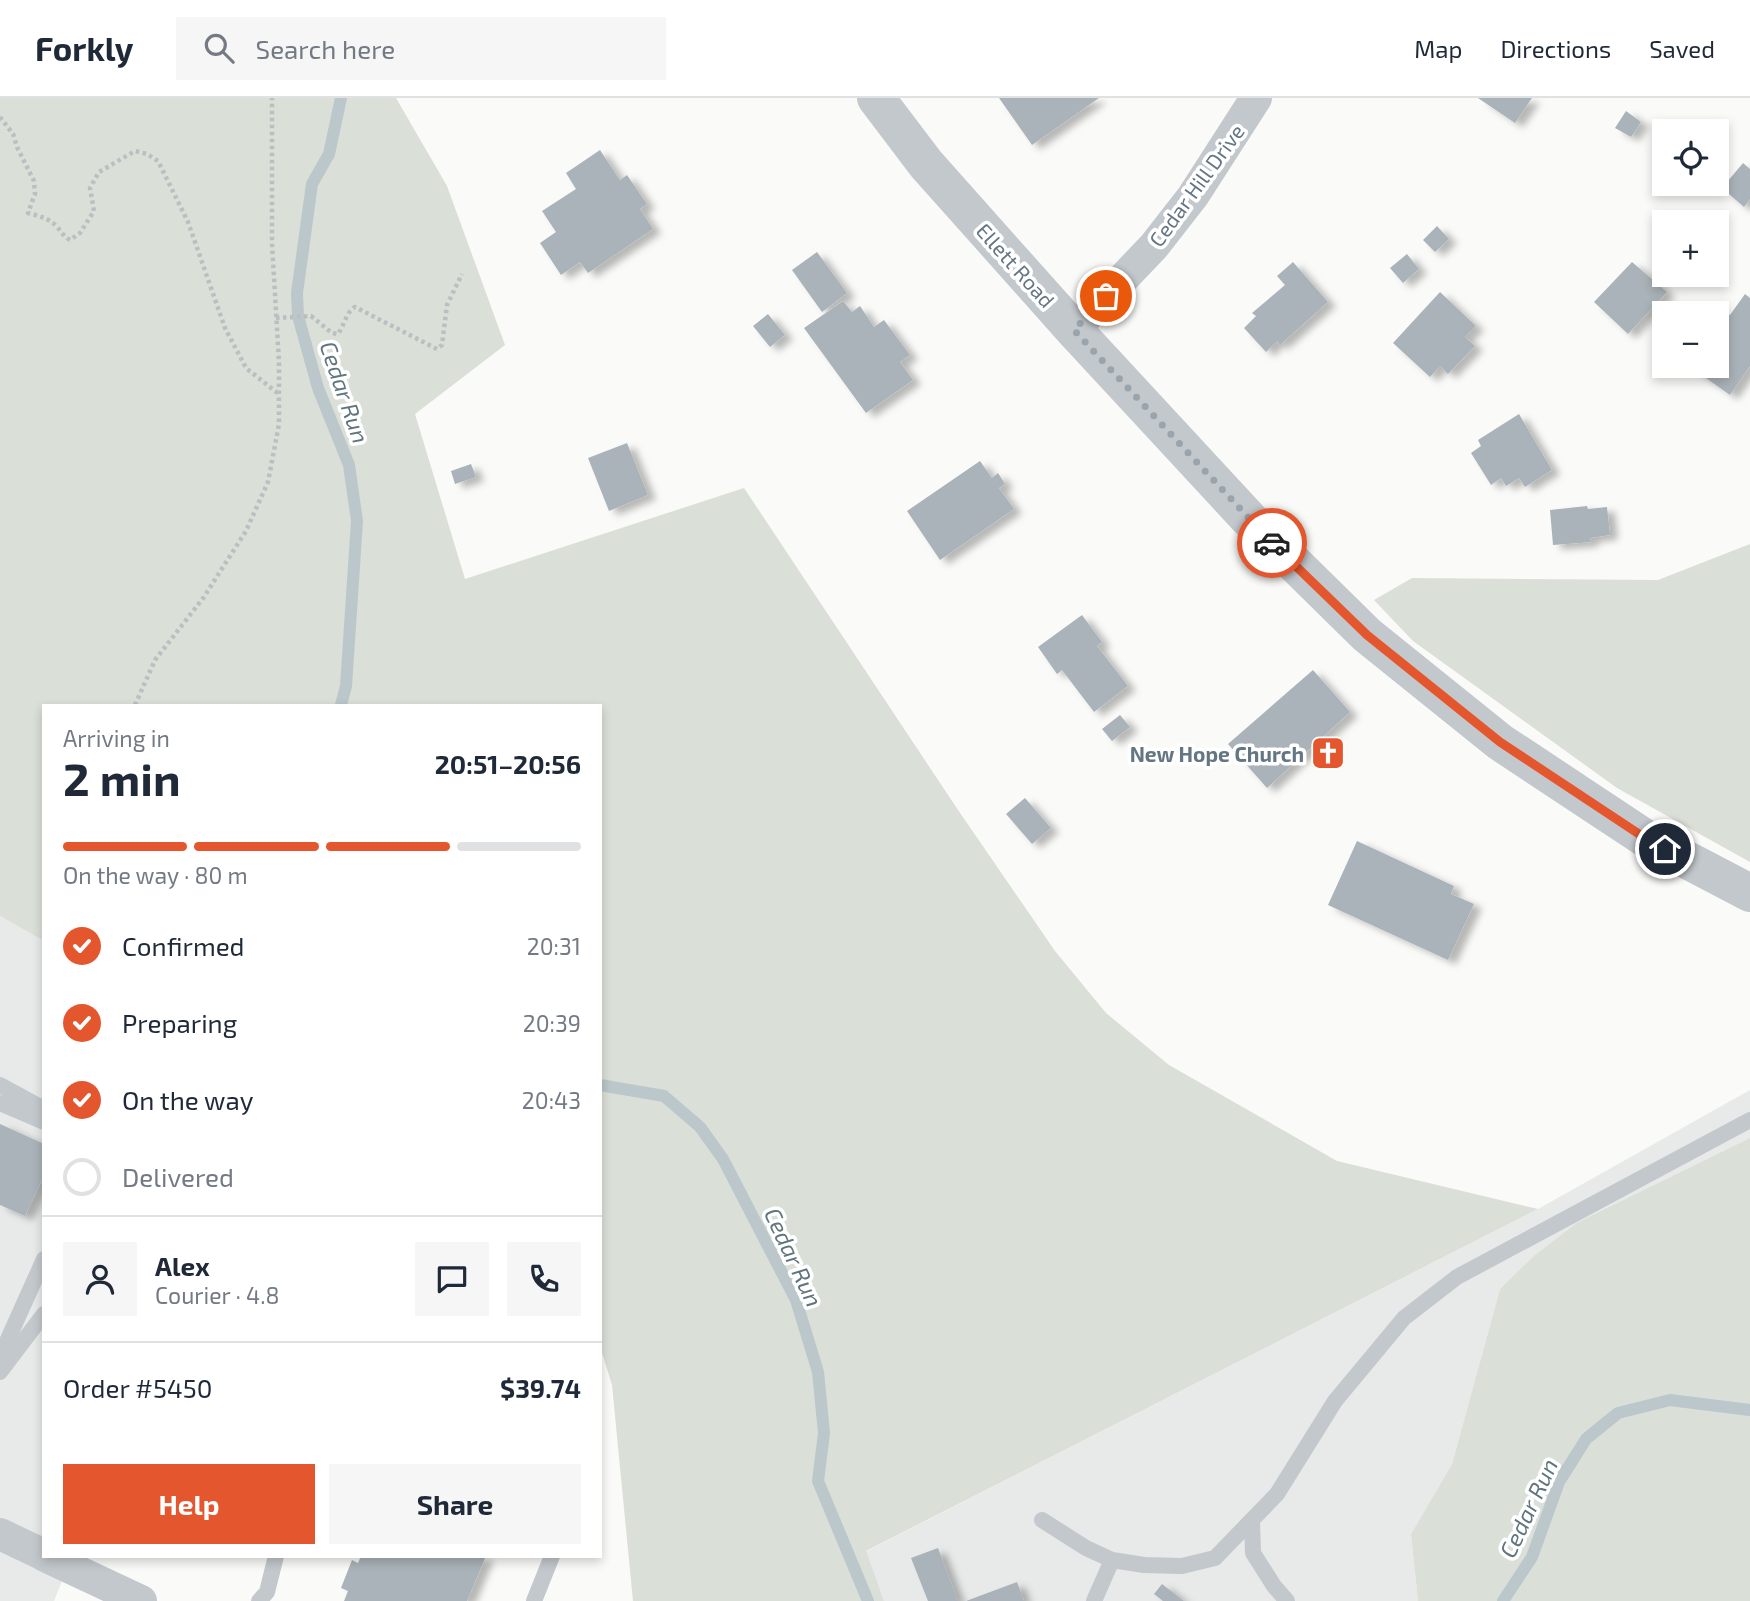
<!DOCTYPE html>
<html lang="en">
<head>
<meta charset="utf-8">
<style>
	:root { --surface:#fff; --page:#f6f6f7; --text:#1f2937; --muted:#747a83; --line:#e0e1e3; --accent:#e4572e }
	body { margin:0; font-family:"Exo 2",sans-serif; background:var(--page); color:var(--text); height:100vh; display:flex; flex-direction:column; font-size:26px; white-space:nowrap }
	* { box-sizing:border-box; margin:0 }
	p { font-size:23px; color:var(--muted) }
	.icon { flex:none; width:38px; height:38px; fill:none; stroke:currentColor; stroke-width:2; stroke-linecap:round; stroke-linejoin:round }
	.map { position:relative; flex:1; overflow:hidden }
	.drawer { position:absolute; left:42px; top:606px; width:560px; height:854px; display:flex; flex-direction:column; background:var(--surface); border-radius:0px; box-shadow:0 4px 10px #0003 }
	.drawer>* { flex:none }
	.fabs { position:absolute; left:1652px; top:21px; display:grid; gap:14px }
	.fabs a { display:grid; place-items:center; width:77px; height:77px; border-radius:0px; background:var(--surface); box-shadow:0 4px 10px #0003; font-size:35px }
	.pin { position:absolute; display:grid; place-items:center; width:60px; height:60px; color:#fff; margin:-30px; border:4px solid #fff; border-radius:50%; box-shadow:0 2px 7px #0007 }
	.courier { position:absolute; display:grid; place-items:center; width:70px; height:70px; margin:-35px; border:5px solid #e4572e; border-radius:50%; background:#fff; color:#222; box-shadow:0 2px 9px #0007 }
	.headline em { font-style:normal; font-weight:700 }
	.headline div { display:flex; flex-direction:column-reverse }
	.headline { display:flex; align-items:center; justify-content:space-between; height:119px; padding:0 21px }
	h1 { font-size:46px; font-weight:700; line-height:52px }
	.bar { display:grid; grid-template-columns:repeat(4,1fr); gap:10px 7px; align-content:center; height:84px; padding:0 21px }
	.bar i { height:9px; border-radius:5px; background:var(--line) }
	.bar .selected { background:var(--accent) }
	.bar p { grid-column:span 4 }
	.line { display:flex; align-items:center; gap:18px; padding:0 21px; border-top:2px solid var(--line) }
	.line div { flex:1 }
	.round { display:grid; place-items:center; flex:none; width:74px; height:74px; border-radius:0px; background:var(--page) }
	ol { padding:0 21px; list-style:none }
	li { display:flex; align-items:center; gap:21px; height:77px }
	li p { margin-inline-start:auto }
	li .icon { padding:7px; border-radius:50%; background:var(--accent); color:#fff; stroke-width:4 }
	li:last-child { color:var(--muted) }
	li i { width:38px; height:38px; border:4px solid var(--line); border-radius:50% }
	.button { display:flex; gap:14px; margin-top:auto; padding:14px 21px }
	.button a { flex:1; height:80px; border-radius:0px; background:var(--accent); color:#fff; font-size:28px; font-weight:700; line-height:80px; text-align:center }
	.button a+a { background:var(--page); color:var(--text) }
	header { display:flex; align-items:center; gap:42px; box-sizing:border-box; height:98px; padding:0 35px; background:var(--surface); border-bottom:2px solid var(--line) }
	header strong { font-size:33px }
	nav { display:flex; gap:38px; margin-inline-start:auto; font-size:24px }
	.search { width:490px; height:63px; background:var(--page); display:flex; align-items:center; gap:18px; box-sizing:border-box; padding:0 24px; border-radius:0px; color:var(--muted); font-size:26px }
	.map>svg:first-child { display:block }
</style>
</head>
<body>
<header>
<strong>Forkly</strong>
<div class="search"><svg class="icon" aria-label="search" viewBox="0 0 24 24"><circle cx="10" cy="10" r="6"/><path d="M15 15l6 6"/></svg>Search here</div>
<nav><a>Map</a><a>Directions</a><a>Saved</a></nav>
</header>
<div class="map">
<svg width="1750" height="1503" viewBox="0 0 1750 1503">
	<defs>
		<filter id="shadow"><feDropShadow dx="8" dy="4.5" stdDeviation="3.5" flood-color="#0004"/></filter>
	</defs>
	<rect width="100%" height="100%" fill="#fafaf8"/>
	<path fill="#e8e9e9" d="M0 818 44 843V1458H72L54 1503H0Z
		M1750 992V1040L1578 1124 1500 1191 1452 1366 1411 1436 1418 1503H884L865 1454 1538 1111Z"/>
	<path fill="#dadfd7" d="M0 0H396L447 88 505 247 415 316 465 481 744 390 956 709 1055 853 1106 915 1169 967 1337 1063 1538 1111 866 1453 884 1503H633L612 1287 600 1248V607H44V843L0 818Z
		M1750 446V764L1617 690 1413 543 1374 502 1412 480 1658 482Z
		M1750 1040V1503H1418L1411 1436 1452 1366 1500 1191 1534 1158 1578 1124Z"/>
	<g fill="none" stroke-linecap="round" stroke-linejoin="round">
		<path stroke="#bbc7cb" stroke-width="12" d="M341 607 346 588 357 423 349 367 318 290 298 218 297 195 312 86 329 56 341 0
			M600 987 664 998 700 1029 723 1061 796 1202 818 1274 824 1335 818 1383 868 1503
			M1503 1503 1532 1459 1559 1384 1586 1341 1618 1315 1670 1302 1750 1312"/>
	</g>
	<path fill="#aab3b9" filter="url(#shadow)" d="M999 0H1099L1032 47Z
		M1478 0H1532L1515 25Z
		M1626 13 1641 24 1631 39 1615 30Z
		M600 52 620 82 627 77 647 106 640 111 653 131 588 175 580 164 561 177 540 145 556 134 542 113 576 91 566 75Z
		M1743 65 1750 71V101L1744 109 1722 90Z
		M1437 128 1449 141 1435 154 1423 142Z
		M817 154 847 195 822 214 792 172Z
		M1407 156 1419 171 1403 185 1390 170Z
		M1293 164 1328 204 1280 247 1277 243 1266 254 1244 230 1256 218 1252 215 1285 187 1277 178Z
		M1632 164 1667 194 1628 236 1594 204Z
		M1440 194 1476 228 1465 239 1475 248 1448 276 1440 268 1430 279 1393 245Z
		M1745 196 1750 200V268L1730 297 1689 268H1717V224L1724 214 1730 217Z
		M843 203 852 214 860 208 874 229 884 222 910 257 900 264 913 282 866 315 804 230Z
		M768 216 785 237 770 249 753 228Z
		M1519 316 1552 372 1525 389 1519 380 1506 388 1501 380 1491 387 1471 355 1481 348 1478 342Z
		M627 345 648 397 609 413 588 360Z
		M980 363 992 380 998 375 1005 386 999 390 1014 411 940 462 907 413Z
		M471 366 476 379 455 386 451 373Z
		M1587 408 1588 411 1607 409 1610 437 1590 440 1591 444 1553 447 1550 412Z
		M1082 517 1102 544 1097 548 1128 588 1094 614 1062 572 1057 576 1038 549Z
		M1313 572 1350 614 1267 690 1228 646Z
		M1120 617 1130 629 1112 643 1102 631Z
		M1025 700 1051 730 1032 746 1006 716Z
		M1357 743 1454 788 1451 796 1474 806 1448 862 1328 807Z
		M0 1026 44 1046V1077L25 1118 0 1107Z
		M938 1450 958 1503H928L911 1460Z
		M361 1458H486L467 1503H344L348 1493 341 1490 352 1462 358 1465Z
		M1017 1484 1024 1503H966Z
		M1162 1486 1184 1503H1163L1154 1496Z"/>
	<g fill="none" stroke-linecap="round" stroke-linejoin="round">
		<path stroke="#bbbfc2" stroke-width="4.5" stroke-dasharray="3.5 3.5" stroke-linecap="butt" d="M0 19 13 36 17 49 34 83 35 96 28 115C39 118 49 120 57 129 62 134 63 138 70 142L80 135 94 113 90 90 99 74 135 53 147 56 158 63 188 124 225 230 246 270 280 297
			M276 220 311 218 332 235 338 236C344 228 346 214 355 209L437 251 442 247 447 207 462 176
			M135 607 155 562 204 499 221 472 246 433 268 384 279 326V264L272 146V0"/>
		<path stroke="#c3c8cc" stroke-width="16" d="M0 987 44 1011
			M0 1005 44 1024
			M0 1259 44 1161
			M0 1274 44 1216
			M1042 1422 1086 1450 1112 1462 1144 1467 1182 1468 1215 1460 1277 1396 1335 1303 1404 1220 1457 1179 1750 1022
			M1252 1424 1253 1455 1274 1488 1287 1503
			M259 1503 267 1494 276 1458
			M534 1503 552 1458
			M1094 1503 1112 1462"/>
		<path stroke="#c3c8cc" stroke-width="32" d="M1074 232 1154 148 1193 98 1256 0
			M0 1436 44 1457
			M45 1458 141 1503"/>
		<path stroke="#c3c8cc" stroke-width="38" d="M876 0 926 66 1074 232 1249 421 1367 537 1500 644 1645 740 1750 795"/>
	</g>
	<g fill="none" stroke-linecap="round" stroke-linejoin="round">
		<path stroke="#99a4ac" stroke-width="7" stroke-dasharray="0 12.6" d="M1106 198 1074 232 1272 445"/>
		<path stroke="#e4572e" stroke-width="9" d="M1272 445 1367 537 1500 644 1645 740 1665 751"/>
	</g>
	<defs>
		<g id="church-square" transform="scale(1.75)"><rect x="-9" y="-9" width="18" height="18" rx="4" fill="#e4572e" stroke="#fff"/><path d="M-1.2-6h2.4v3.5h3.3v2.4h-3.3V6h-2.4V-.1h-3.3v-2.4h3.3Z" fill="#fff"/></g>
	</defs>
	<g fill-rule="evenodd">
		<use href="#church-square" x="1328" y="655"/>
	</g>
	<g text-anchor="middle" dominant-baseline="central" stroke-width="7" stroke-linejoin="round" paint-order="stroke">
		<g font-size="21" fill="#657683" stroke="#fff">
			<text transform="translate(1196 87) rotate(-54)">Cedar Hill Drive</text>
			<text transform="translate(1016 167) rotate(48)">Ellett Road</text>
		</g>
		<g font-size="21" font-weight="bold" fill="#657683" stroke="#fff" text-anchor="end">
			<text x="1304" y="655">New Hope Church</text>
		</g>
		<g font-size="23" font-style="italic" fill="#60757c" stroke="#fff">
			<text transform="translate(345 294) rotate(71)">Cedar Run</text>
			<text transform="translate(794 1159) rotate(65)">Cedar Run</text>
			<text transform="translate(1528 1410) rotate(-65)">Cedar Run</text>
		</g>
	</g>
</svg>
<div class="fabs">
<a><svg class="icon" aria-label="locate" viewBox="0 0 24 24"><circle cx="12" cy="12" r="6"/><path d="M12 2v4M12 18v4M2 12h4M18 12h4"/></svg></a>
<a>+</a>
<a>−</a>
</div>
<div class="pin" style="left:1106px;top:198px;background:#ea580c"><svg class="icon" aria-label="bag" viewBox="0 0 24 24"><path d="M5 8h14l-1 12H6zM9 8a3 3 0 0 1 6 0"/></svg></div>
<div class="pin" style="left:1665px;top:751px;background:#1f2937"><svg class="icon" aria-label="home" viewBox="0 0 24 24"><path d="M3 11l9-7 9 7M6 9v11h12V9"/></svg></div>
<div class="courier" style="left:1272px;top:445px"><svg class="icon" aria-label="car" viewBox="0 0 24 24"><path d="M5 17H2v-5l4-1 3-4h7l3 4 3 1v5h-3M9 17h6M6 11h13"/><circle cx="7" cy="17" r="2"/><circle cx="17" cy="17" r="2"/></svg></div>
<section class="drawer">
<div class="headline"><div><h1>2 min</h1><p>Arriving in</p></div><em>20:51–20:56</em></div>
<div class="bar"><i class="selected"></i><i class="selected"></i><i class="selected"></i><i></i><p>On the way · 80 m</p></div>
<ol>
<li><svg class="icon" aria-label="check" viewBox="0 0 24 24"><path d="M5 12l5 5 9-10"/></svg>Confirmed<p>20:31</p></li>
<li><svg class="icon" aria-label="check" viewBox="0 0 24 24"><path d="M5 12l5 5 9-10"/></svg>Preparing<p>20:39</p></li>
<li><svg class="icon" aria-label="check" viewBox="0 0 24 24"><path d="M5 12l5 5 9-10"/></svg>On the way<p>20:43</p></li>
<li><i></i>Delivered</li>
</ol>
<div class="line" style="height:126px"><a class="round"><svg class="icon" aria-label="person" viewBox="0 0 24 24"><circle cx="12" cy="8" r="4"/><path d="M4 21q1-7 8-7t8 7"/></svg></a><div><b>Alex</b><p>Courier · 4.8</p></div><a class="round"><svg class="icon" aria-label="chat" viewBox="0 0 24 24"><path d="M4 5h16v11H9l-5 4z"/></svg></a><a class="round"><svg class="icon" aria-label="phone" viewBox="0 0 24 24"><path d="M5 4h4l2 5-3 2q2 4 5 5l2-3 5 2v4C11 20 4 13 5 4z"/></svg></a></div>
<div class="line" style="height:91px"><div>Order #5450</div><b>$39.74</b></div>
<div class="button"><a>Help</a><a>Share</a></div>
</section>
</div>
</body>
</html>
